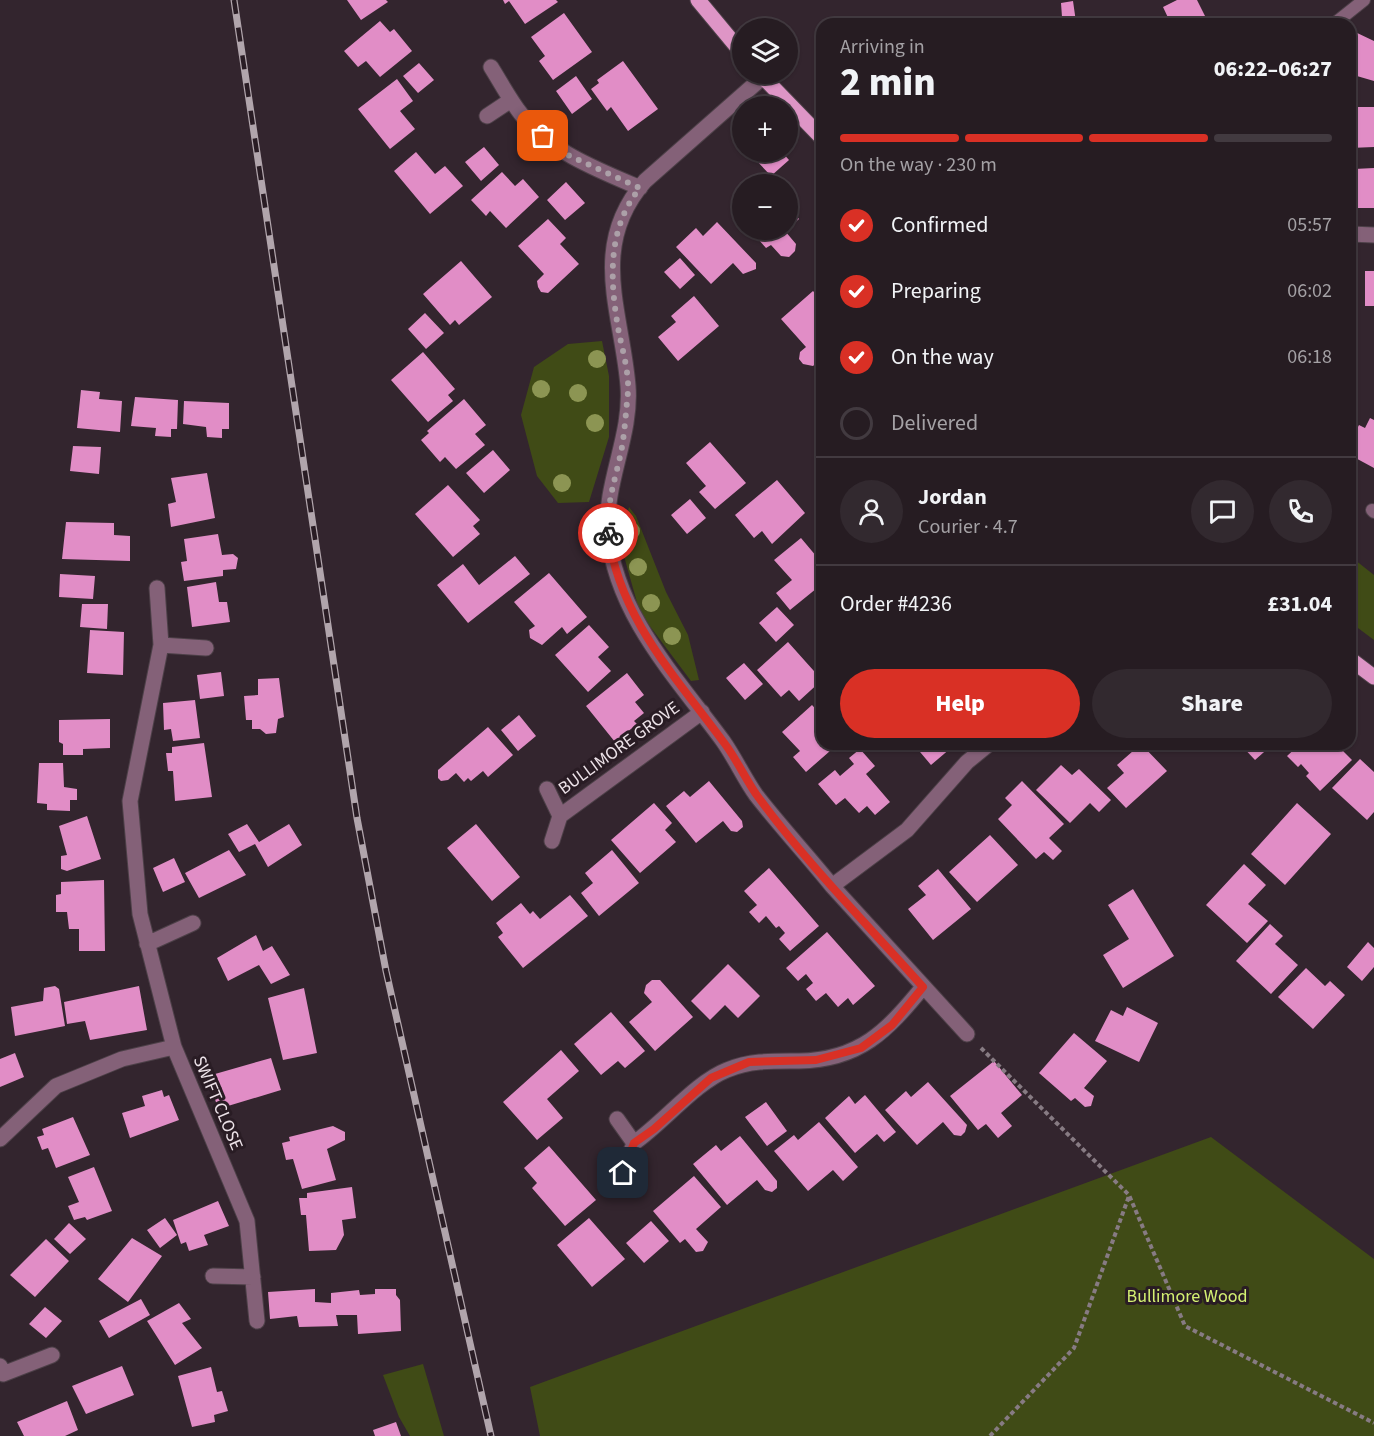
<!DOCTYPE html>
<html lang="en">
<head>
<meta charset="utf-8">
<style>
	:root { --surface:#261c22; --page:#32292f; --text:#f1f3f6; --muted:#a4a1a5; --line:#423a40; --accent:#d93025 }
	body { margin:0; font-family:"Source Sans 3",sans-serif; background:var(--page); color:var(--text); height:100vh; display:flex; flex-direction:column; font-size:22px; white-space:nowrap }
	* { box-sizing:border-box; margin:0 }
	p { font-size:20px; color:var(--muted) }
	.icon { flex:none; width:33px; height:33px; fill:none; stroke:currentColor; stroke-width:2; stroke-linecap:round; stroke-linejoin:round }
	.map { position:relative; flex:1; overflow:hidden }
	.panel { position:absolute; left:816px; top:18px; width:540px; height:732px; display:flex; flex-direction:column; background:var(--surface); border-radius:18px; box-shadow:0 2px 4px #0004,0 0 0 2px var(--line) }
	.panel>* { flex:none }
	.fabs { position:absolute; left:732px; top:18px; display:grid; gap:12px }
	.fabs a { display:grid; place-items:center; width:66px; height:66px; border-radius:50%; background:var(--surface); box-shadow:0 2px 4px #0004,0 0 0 2px var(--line); font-size:30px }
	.pin { position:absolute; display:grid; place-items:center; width:51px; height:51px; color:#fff; margin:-26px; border-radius:12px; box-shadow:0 3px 9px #0006 }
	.courier { position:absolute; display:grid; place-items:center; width:60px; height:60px; margin:-30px; border:4px solid #d93025; border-radius:50%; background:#fff; color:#222; box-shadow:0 2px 8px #0007 }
	.head em { font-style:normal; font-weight:800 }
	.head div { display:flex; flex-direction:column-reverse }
	.head { display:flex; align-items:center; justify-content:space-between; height:102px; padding:0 24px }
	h1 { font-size:39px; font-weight:800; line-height:45px }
	.bar { display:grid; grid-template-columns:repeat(4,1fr); gap:9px 6px; align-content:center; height:72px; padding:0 24px }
	.bar i { height:8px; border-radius:4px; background:var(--line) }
	.bar .current { background:var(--accent) }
	.bar p { grid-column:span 4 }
	.line { display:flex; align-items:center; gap:15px; padding:0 24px; border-top:2px solid var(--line) }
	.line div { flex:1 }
	.round { display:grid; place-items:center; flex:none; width:63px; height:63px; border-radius:32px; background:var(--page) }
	ol { padding:0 24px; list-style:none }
	li { display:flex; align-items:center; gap:18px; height:66px }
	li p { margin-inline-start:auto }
	li .icon { padding:6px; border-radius:50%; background:var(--accent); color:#fff; stroke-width:4 }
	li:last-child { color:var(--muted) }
	li i { width:33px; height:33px; border:3px solid var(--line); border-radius:50% }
	.action { display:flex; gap:12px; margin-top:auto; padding:12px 24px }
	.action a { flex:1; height:69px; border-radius:36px; background:var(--accent); color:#fff; font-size:24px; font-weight:800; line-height:69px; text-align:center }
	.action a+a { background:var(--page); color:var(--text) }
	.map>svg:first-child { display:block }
</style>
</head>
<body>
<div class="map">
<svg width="1374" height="1436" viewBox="0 0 1374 1436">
	<rect width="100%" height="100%" fill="#33252e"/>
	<path fill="#404b16" d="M602 341 609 376V437L589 502 558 503 537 476 521 415 534 367 568 344Z
		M629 507 636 516 666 592 688 635 699 680 691 681 640 613 620 542Z
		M1350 556 1374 575V640L1350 622Z
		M1211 1137 1374 1259V1436H540L530 1387Z
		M423 1364 444 1436H410L399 1417 383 1375Z"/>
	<path fill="#e18dc6" d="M347 0H386L388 2 361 20Z
		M503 0H556L558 2 525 24 509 1 505 4Z
		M1177 0H1197L1209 24H1171L1163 7Z
		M1073 1 1076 22 1009 24 1062 17 1061 3Z
		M564 13 592 52 553 80 539 61 545 56 531 37Z
		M380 21 390 32 394 29 412 51 380 77 366 61 358 67 344 51Z
		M1353 31 1374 41V81L1350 74V37Z
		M623 61 658 109 628 131 611 107 607 111 591 89 599 83 597 80Z
		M419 63 434 80 418 93 403 76Z
		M576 76 592 99 572 114 556 91Z
		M397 79 413 101 400 111 415 129 390 149 358 109Z
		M1350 107H1374V147L1350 148Z
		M484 147 499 165 481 181 465 162Z
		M416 152 435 174 445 166 463 186 430 214 394 171Z
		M761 152H782L789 160 771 176 754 158Z
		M1374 168V208H1358L1354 169Z
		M502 172 515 186 523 179 539 197 506 228 490 211 486 216 471 200Z
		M566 182 585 203 565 220 547 200Z
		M788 206 799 219 788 229Z
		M548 219 566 238 560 244 579 264 548 293 541 292 538 287 537 281 544 274 518 246Z
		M717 222 756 263V269L743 274 733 263 711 284 676 247 696 228 703 236Z
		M750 230H787L785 231 796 244 795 251 789 257 781 256 771 245 766 248Z
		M680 258 695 275 680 289 664 272Z
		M461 261 492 297 459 325 455 320 450 325 423 294Z
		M1365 271H1374V306H1365Z
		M813 291 822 301V358L813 366 803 364 799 359 800 352 806 347 781 319Z
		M694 296 719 326 678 361 658 337 676 322 671 316Z
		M425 313 444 333 426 349 408 329Z
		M423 352 455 389 448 395 453 401 428 422 391 380Z
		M81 390 100 392 99 399 122 401 120 432 77 428Z
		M135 397 178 400 177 429H171V437L155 436 156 428 131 426Z
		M464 399 486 425 475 434 485 445 456 469 445 457 440 462 421 440 429 433 427 431Z
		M184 401 229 403V429H222V438L207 437 206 427 183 424Z
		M1370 418 1374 420V468L1350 455V442L1359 425 1365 428Z
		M710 442 746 483 715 509 699 492 706 486 686 463Z
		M73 446 101 447 99 474 70 471Z
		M493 450 510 470 484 493 466 473Z
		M207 473 215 518 171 527 168 504 176 502 171 478Z
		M777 480 805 513 772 544 762 531 754 538 735 515Z
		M448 485 480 520 473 526 480 534 453 557 415 514Z
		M690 499 706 518 687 534 671 515Z
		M66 522 114 523V535L130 536V561L62 559Z
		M218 534 222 555 233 554 238 558 236 569 223 570V576L184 581 181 562 187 561 184 539Z
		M801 538 822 563V584L790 610 776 593 792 580 774 560Z
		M515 556 530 574 468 623 437 585 463 564 479 585Z
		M549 573 587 617 567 634 562 627 542 645 530 638 529 630 535 626 514 602Z
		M60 574 95 576 93 599 59 597Z
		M216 582 219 602H227L230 622 192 627 187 587Z
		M82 604H108L107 629 80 627Z
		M777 607 794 625 776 642 759 623Z
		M589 625 609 647 598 657 611 671 588 692 555 655Z
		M90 630 124 632 123 675 87 673Z
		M788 642 822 680 799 701 789 690 781 697 757 670Z
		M744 663 763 684 745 700 726 678Z
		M221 672 224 696 200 699 197 675Z
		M627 673 644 695 635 702 644 713 634 721 637 724 615 742 586 706Z
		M279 678 284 717 278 719 276 733 266 734 260 729H252V720H246L244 696 258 695V679Z
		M195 700 200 738 173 741 171 729 164 730 163 703Z
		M812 705 822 716V744H838L806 772 793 757 800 751 782 732Z
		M519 715 536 736 518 751 501 730Z
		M110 719V748L83 749V755H63V744L59 742V720Z
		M488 727 513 755 488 777 483 771 471 781 468 778 464 782 456 773 448 780 441 781 438 778V770Z
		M204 743 212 797 175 801 173 771H168L166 753H172V747Z
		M917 744H947L951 748 931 765 915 746Z
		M1141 744 1167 771 1126 808 1107 788 1124 773 1117 765Z
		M1240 744H1273L1255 760Z
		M1300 744H1336L1352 760 1320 791 1306 776 1309 773 1301 764 1298 767 1287 756Z
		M860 749 875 766 866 774 890 802 875 815 867 806 859 813 845 798 836 805 818 784 835 770 840 776 854 764 849 758Z
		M1360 759 1374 772V812L1367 820 1332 788Z
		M39 763H63L64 787 77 789V800H70V811L47 810V804L37 803Z
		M1061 765 1072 775 1079 769 1111 800 1099 812 1090 803 1070 823 1036 790Z
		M709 781 742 821 743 827 737 832 731 831 723 821 696 843 666 806 684 791 690 797Z
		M1022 781 1064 824 1049 838 1062 851 1053 860 1044 852 1036 859 998 819 1012 805 1005 798Z
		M654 803 672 823 665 830 676 842 640 873 611 840Z
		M1297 803 1331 834 1285 885 1251 854Z
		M87 816 101 859 67 871 61 869V856L67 855 59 826Z
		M247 824 259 842 289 824 302 845 268 867 255 844 239 852 228 834Z
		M476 824 520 877 492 901 447 848Z
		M990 835 1018 865 977 902 949 872Z
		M229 850 246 875 199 898 185 873Z
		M612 850 639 883 599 916 581 893 593 883 585 873Z
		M174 858 185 882 163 892 153 868Z
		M1244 864 1266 885 1248 904 1268 921 1247 943 1206 905Z
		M769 868 819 926 790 951 779 939 785 933 779 926 776 928 766 916 759 923 749 912 757 905 744 891Z
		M938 869 971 909 933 940 908 909 926 895 918 886Z
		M104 880 105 951H79V929H69L67 912H56V895L61 894V882Z
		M1133 889 1174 956 1123 988 1103 955 1129 939 1108 905Z
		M570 895 588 916 523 968 498 937 503 933 496 923 521 903 530 914 533 911 540 919Z
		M1270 924 1283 936 1275 944 1298 965 1271 994 1236 961Z
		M827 932 875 986 853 1005 848 998 838 1007 826 993 816 1001 806 989 813 983 806 974 798 981 786 968Z
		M256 935 263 951 272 946 290 975 271 984 259 965 228 981 217 958Z
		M1368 942 1374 948V967L1362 981 1347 967Z
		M728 964 760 996 738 1018 725 1005 710 1020 691 1001Z
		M1306 968 1325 986 1330 981 1345 995 1313 1029 1278 997Z
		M652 980H660L693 1017 655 1051 629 1022 652 1002 644 993 646 985Z
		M55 986 59 989 65 1026 15 1036 11 1007 43 1001 44 988Z
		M139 986 147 1030 90 1040 85 1021 67 1024 64 1002Z
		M304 988 317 1053 283 1060 268 998Z
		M1127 1007 1158 1023 1139 1062 1095 1041 1111 1010 1123 1016Z
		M611 1012 645 1051 625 1068 618 1061 601 1075 574 1044Z
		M1074 1033 1107 1061 1084 1088 1094 1096 1091 1106 1085 1107 1075 1098 1071 1101 1039 1073Z
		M561 1050 579 1071 547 1099 563 1118 537 1140 503 1102Z
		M15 1053 24 1077 0 1087V1059Z
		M271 1058 281 1090 218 1109 208 1076Z
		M994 1061 1022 1095 1001 1113 1012 1126 998 1138 986 1124 978 1130 950 1096Z
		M928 1082 967 1125 965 1132 961 1136 954 1135 943 1122 917 1145 885 1110 906 1091 911 1097Z
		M162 1090 164 1097 169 1095 179 1120 130 1138 122 1113 145 1106 142 1096Z
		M865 1095 896 1132 884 1142 877 1134 855 1153 825 1118 849 1096 855 1104Z
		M766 1102 787 1131 767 1146 745 1117Z
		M73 1117 90 1155 56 1168 48 1148 42 1150 37 1137 44 1135 42 1129Z
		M819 1122 858 1167 843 1181 833 1170 808 1191 774 1151 794 1135 798 1140Z
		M333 1126 345 1132V1140L327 1149 336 1180 302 1189 293 1159 286 1160 282 1143 290 1141 289 1137Z
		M740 1136 777 1181V1188L772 1192 765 1190 757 1180 727 1205 693 1164 716 1145 721 1151Z
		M549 1146 596 1200 565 1226 532 1188 537 1183 524 1168Z
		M94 1167 112 1211 87 1220 85 1217 74 1220 68 1206 79 1202 68 1177Z
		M694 1176 721 1207 696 1229 708 1242 703 1251 696 1252 685 1239 680 1243 653 1211Z
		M352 1187 356 1218 342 1220 344 1235 336 1250 309 1251 306 1215H301L299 1198H307V1193Z
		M218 1201 229 1226 204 1235 208 1245 189 1251 186 1242 181 1244 173 1220Z
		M165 1218 177 1235 160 1248 147 1230Z
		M589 1218 625 1259 592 1287 557 1245Z
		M651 1221 669 1241 644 1263 626 1243Z
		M69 1223 86 1239 70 1254 54 1239Z
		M132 1238 162 1256 128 1302 98 1279Z
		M46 1239 69 1261 35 1297 10 1275Z
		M315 1289V1302L331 1303V1293L359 1290 360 1295 375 1294V1289H396V1295L400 1300 401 1331 358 1334 357 1315H336L338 1326 299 1327 297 1316 270 1319 268 1292Z
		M141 1299 150 1315 109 1338 99 1321Z
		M179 1303 191 1319 182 1323 202 1348 175 1365 147 1321Z
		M45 1307 62 1321 46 1338 29 1324Z
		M122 1366 134 1395 86 1414 72 1386Z
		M211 1367 217 1392 222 1391 228 1411 214 1415 215 1422 192 1427 178 1376Z
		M67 1401 78 1430 65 1436H24L17 1422Z
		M396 1422 401 1436H375L373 1430Z"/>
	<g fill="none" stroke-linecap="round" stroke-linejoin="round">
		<g stroke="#4d4048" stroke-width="14">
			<path id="lane" d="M1334 24 1364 0
				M1372 510 1374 512"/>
		</g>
		<g stroke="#4d4048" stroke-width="17">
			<path id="street" d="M491 67C501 83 510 100 521 114 551 153 597 169 640 188
				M763 77 645 181C588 246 622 312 628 386 632 436 604 483 608 533 616 615 676 677 723 741 735 758 744 778 756 795 780 826 807 855 832 886L907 830 967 762 989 744
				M487 116 511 100
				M1350 234 1374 235
				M157 588 161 645 130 801 140 914 174 1047 247 1221 257 1321
				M161 645 206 648
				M547 789 560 816
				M552 841 560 816 702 712
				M832 886 967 1034
				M147 944 193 923
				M617 1119 634 1143 623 1173
				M0 1139 56 1086 122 1059 174 1047
				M634 1143C663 1123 696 1082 727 1070 751 1060 774 1061 799 1061 860 1060 887 1031 923 987
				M213 1276 253 1277
				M0 1366 3 1374 52 1355"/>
		</g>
		<g stroke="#4d4048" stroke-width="17">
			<path id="primary" d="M698 0 742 53
				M760 74 822 138
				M1350 659 1374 677"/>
		</g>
		<path stroke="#877b83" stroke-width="4" stroke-dasharray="4.5 3" stroke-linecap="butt" d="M981 1048 1129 1195 1185 1326 1374 1423
			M990 1436 1074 1348 1129 1196"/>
		<use href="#lane" stroke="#846178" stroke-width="12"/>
		<use href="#street" stroke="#846178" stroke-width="15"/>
		<use href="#primary" stroke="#de95c6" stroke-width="15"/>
		<g stroke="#b1a5ac" stroke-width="7">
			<path id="rail" d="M234 0 357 818 386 971 491 1436"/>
		</g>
		<use href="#rail" stroke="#291c24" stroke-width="4.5" stroke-dasharray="14" stroke-linecap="butt"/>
	</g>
	<g fill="#8c9553">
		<circle cx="597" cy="359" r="9"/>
		<circle cx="541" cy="389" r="9"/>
		<circle cx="578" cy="393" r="9"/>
		<circle cx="595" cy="423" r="9"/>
		<circle cx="562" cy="483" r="9"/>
		<circle cx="631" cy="531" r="9"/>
		<circle cx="638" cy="567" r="9"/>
		<circle cx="651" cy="603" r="9"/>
		<circle cx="672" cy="636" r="9"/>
	</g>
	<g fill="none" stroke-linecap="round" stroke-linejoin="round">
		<path stroke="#aca0a8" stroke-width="6" stroke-dasharray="0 10.8" d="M543 136 568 155 640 188C606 229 610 284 619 333 623 352 629 373 628 392 626 410 625 429 622 447 616 479 607 498 608 533"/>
		<path stroke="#d93025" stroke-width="8" d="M608 533C619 618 676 677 725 744 737 760 745 778 756 794 806 863 867 924 923 987L892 1025 861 1048 816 1060 749 1062 711 1078 654 1129 634 1143 623 1173"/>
	</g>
	<g text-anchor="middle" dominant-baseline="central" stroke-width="6" stroke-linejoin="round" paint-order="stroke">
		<g font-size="18" fill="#ede3e9" stroke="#291c24">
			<text transform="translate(619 748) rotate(-36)">BULLIMORE GROVE</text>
			<text transform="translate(218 1103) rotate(67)">SWIFT CLOSE</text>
		</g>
		<g font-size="18" fill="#d4f072" stroke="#291c24">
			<text x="1187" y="1296">Bullimore Wood</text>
		</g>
	</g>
</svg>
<div class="fabs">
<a><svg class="icon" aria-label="layers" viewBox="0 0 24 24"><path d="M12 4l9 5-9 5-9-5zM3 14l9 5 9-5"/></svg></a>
<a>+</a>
<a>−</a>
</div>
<div class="pin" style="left:543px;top:136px;background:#ea580c"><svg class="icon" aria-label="bag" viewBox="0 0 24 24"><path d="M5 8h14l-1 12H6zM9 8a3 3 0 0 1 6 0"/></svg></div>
<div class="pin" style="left:623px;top:1173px;background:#1f2937"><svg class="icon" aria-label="home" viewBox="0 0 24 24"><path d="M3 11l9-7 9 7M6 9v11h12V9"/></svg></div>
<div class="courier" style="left:608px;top:533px"><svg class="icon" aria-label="bike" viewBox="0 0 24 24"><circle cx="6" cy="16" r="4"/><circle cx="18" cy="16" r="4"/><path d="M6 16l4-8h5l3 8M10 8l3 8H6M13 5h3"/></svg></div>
<section class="panel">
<div class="head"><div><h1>2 min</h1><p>Arriving in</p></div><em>06:22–06:27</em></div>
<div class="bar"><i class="current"></i><i class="current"></i><i class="current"></i><i></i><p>On the way · 230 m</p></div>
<ol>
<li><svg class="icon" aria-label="check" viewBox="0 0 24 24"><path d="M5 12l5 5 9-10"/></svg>Confirmed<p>05:57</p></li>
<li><svg class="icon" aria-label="check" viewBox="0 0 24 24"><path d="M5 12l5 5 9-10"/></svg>Preparing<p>06:02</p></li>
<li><svg class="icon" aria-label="check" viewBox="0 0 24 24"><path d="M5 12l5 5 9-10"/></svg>On the way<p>06:18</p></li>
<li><i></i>Delivered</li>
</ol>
<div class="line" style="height:108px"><a class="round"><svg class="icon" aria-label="person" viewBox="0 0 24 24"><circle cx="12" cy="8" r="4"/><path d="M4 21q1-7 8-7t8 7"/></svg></a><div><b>Jordan</b><p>Courier · 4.7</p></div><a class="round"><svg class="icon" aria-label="chat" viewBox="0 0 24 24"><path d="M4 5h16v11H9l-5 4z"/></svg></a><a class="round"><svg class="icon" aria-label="phone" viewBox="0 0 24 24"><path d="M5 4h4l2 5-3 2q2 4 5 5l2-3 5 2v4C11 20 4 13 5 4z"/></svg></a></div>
<div class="line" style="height:78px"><div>Order #4236</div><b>£31.04</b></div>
<div class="action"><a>Help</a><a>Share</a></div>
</section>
</div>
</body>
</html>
